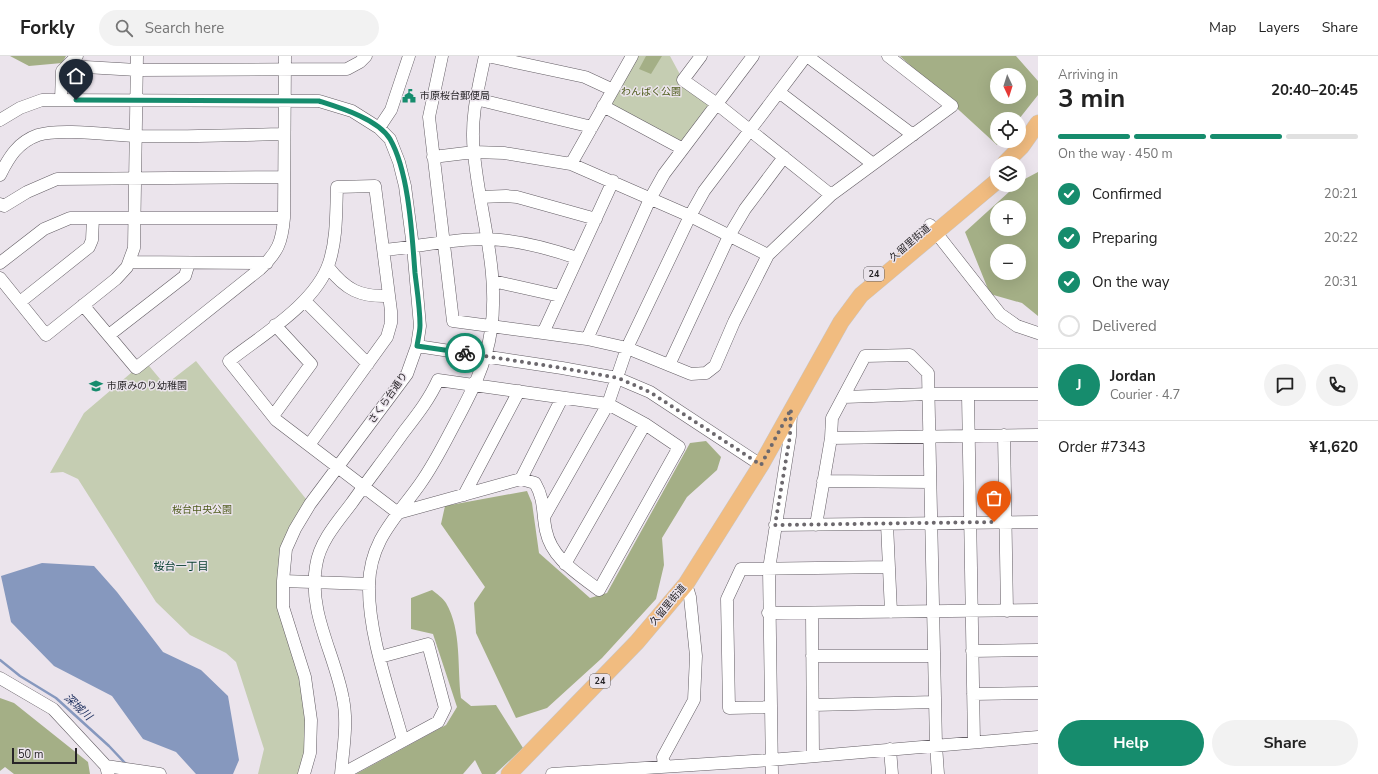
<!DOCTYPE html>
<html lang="en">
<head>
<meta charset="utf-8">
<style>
	:root { --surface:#fff; --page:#f2f2f2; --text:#222; --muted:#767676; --line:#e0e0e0; --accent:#168c6d }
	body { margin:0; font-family:"Nunito Sans","Noto Sans JP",sans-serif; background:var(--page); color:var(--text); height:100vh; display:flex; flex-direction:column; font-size:15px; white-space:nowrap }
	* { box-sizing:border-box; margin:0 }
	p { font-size:13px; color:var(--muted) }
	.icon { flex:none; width:22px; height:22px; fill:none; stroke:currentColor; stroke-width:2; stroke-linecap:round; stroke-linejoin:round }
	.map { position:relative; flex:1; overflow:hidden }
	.panel { display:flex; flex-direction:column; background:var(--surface); width:340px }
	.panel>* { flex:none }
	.needle { width:26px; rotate:176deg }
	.controls { position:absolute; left:990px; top:12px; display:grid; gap:8px }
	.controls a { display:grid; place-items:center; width:36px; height:36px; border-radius:50%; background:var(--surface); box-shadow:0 4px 16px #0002; font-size:20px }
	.scale { position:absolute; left:12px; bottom:10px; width:65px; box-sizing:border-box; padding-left:4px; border:2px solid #282528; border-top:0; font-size:11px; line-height:14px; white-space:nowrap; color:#282528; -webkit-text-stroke:3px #ebe4ec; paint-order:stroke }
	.pin { position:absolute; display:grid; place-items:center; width:34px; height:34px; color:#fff; margin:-41px -17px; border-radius:50% 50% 50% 0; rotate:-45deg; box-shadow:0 0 4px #0007 }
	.pin .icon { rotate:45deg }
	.courier { position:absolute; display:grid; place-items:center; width:40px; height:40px; margin:-20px; border:3px solid #168c6d; border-radius:50%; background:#fff; color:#222; box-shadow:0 1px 5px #0007 }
	.summary em { font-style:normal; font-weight:700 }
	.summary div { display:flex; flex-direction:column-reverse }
	.summary { display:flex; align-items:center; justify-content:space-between; height:68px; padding:0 20px }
	h1 { font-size:26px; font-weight:700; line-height:30px }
	.bar { display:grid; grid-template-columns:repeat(4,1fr); gap:6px 4px; align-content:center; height:48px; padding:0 20px }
	.bar i { height:5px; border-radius:3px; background:var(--line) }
	.bar .active { background:var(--accent) }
	.bar p { grid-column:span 4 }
	.line { display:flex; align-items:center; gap:10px; padding:0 20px; border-top:1px solid var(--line) }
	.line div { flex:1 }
	.round { display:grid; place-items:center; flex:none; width:42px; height:42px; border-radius:21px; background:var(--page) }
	ol { padding:0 20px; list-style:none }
	li { display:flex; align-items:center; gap:12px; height:44px }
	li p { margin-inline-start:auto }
	li .icon { padding:4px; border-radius:50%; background:var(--accent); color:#fff; stroke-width:4 }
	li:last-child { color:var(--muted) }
	li i { width:22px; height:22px; border:2px solid var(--line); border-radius:50% }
	.cta { display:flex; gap:8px; margin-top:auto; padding:8px 20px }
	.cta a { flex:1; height:46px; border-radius:24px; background:var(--accent); color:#fff; font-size:16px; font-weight:700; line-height:46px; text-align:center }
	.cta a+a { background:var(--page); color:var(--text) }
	header { display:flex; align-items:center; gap:24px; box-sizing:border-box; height:56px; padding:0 20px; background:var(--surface); border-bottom:1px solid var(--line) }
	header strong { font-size:19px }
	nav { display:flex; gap:22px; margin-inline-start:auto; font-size:14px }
	.search { width:280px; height:36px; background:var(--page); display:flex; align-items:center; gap:10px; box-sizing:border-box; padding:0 14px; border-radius:22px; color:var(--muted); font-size:15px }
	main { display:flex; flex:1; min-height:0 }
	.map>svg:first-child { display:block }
</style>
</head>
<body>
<header>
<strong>Forkly</strong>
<div class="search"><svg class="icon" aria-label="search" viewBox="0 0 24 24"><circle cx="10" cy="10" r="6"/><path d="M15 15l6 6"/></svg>Search here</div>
<nav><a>Map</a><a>Layers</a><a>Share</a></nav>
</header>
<main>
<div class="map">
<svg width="1038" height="718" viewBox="0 0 1038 718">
	<rect width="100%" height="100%" fill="#ebe4ec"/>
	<path fill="#c5cdb2" d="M632 0H670L683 24 717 48 683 93 604 50Z
		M145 305 165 329 196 305 310 448 295 473 283 525 311 664 304 718H258L264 693 236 606 226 597 190 579 156 546 78 423 63 416 50 417 84 357Z"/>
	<path fill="#a4af86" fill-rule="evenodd" d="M10 0H66L62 7 29 10Z
		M646 0H662L651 18 639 13Z
		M900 0H1016L1038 25V39L1019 63H997V85H1001L997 89ZM997 19H1019V41H997Z
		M1038 116V260L1022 247 990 238 965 176 1021 125ZM997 151H1019V173H997ZM997 195H1019V217H997Z
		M706 385 721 401 717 414 687 441 662 482 664 509 656 543 602 602 547 652 516 662 476 577 474 547 485 531 441 468 445 450 527 435 532 447 539 497 590 542 607 537 690 387Z
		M432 534C437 538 443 542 446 547 462 575 457 611 461 642L471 650 496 649 523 692 495 718H482L475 704 463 718H356L446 669 457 651 433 578 411 573V542Z
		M0 642 14 647 88 706 90 718H14L5 711 0 715Z"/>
	<path fill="#8698be" d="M42 507 94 510 117 536 163 596 201 614 228 640 239 704 233 718H196L176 696 143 683 112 640 54 610 11 566 1 520Z"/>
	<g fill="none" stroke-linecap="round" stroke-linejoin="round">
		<path stroke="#8698be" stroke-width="2.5" d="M0 604 20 620 56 642 109 690 126 708"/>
		<g stroke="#635d64" stroke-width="13">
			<path id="minor" d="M442 0 429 61 453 265 543 277 613 125
				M487 0 585 21 613 34
				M701 0 683 24 717 48 831 139
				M807 0 913 79
				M68 10 137 14 347 13 360 6 366 0
				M779 36 873 108
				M476 43 592 71
				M61 44 62 15 77 0
				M603 50 683 93
				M0 64 20 52 42 44 319 45 352 55 379 72 390 83 399 106 405 130 413 191 420 270 417 290 407 318 310 448 295 473 286 493 283 525V551L305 621 311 664 310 697 304 718
				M379 72 391 54 409 0
				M433 101 474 96 504 97 571 108 690 160 768 199
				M571 108 632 0
				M0 119C9 101 18 86 38 79 60 72 111 79 135 80 185 81 234 79 284 78
				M480 141 506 140 517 141 596 163
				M0 148 4 150 27 136 57 123 284 121
				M930 169 1000 258 1017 270 1038 277
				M384 194C418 191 454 182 488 183 519 184 548 192 577 202
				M129 206 267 207
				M0 207 44 173 70 162H284
				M328 211C346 234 360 241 389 240
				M0 222 46 279 116 223 127 211 134 192 137 0
				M493 225 560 240
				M305 245 368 308
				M20 246 89 191 92 184 93 162
				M83 249 136 312 260 213C278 196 282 186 284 162L285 0
				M543 277 587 283 627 292 691 318 706 317 715 310 734 266 768 199 831 139 952 50 888 0
				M109 279 185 220 189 207
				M587 283 650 143 664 118 753 0
				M417 290 562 312 617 322 650 336 761 409
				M669 309 729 180 745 153 784 101
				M968 339 974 686
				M844 341 929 338H1038
				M273 360 311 308 275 269
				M1004 379 1007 555
				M831 382 1038 379
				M309 389 387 281 391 267V255L375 130 337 131C336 156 337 183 329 207 316 247 262 279 229 305L276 364 398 457 521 423 535 427C545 444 542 457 546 475 552 503 577 517 599 534L679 391 645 368 608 348 438 324C429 344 416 360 403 377 386 401 368 424 351 448 337 466 319 487 316 510 308 557 335 598 343 643 348 667 343 694 341 718
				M521 423 562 342
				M823 425 930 426
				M464 439 519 335
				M544 461 608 348 627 292 690 160 704 135 806 0
				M887 468 891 556
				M775 469 1038 466
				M816 469 831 382 832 362 865 300 910 299 928 317 936 689 938 718
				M565 508 645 368
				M283 525 369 528
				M768 557 1038 554
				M812 557 813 700
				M972 595 1038 594
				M812 600H934
				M0 622 53 653 106 710 108 718
				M973 638 1038 637
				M813 649 935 646
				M770 651 729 652 727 543 741 513 889 511
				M403 685C390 637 368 578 369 529 370 484 396 462 420 428 433 410 443 390 453 371 470 339 486 310 491 274 500 215 479 155 474 97 470 63 478 33 485 0
				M890 693 892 718
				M106 710 160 718
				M664 711 663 701 694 644 696 600 690 541 686 528
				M342 718 438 666 445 652 428 588 380 601
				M552 718 770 704 1038 681
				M772 718 769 513 790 380 791 357"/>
		</g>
		<g stroke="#c7c6c7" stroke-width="17">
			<path id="major" d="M1005 107 1022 90 1038 67
				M509 718 637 586 686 528 761 409 841 266 861 239 997 125"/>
		</g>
		<use href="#minor" stroke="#fff" stroke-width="12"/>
		<use href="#major" stroke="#f1bc80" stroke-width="16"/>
	</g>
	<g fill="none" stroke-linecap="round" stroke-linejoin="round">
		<path stroke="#6c686d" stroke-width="4" stroke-dasharray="0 7.2" d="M465 297 562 312 618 322 650 336 761 409 791 353 790 380 775 469 994 466"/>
		<path stroke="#168c6d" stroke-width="5" d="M76 44 319 45C341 52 378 63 390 83 409 116 412 179 415 217 417 234 420 252 420 269 420 276 418 283 417 290L465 297"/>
	</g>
	<defs>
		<g id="civic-bare" transform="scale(1.08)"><path d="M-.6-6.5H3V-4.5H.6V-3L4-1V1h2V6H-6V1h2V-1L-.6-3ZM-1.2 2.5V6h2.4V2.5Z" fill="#168c6d" stroke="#ebe4ec" stroke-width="2.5" paint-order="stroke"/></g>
		<g id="school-bare" transform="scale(1.08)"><path d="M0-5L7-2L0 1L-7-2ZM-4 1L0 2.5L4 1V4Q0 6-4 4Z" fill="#168c6d" stroke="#ebe4ec" stroke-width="2.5" paint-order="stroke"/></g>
	</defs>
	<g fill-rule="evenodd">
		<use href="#civic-bare" x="409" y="40"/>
		<use href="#school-bare" x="96" y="330"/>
	</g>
	<g text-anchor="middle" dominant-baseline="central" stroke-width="3" stroke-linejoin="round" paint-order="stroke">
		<g fill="#ebe4ec" stroke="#625e63" stroke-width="1">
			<rect x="864" y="211" width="20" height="14" rx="3"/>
			<rect x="590" y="618" width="20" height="14" rx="3"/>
		</g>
		<g font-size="9" font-weight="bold" fill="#282528">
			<text x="874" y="218">24</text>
			<text x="600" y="625">24</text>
		</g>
		<g font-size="10" fill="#4f5c1c" stroke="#ebe4ec">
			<text x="651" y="36">わんぱく公園</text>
			<text x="202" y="454">桜台中央公園</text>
		</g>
		<g font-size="10" fill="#282528" stroke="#ebe4ec" text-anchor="start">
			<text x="420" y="40">市原桜台郵便局</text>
			<text x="107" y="330">市原みのり幼稚園</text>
		</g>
		<g font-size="10" fill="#282528" stroke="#ebe4ec">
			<text transform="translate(910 187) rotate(-41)">久留里街道</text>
			<text transform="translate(388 342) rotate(-55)">さくら台通り</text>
			<text transform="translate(668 549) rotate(-50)">久留里街道</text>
		</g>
		<g font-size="11" fill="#043c2d" stroke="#ebe4ec">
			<text x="181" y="510">桜台一丁目</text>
		</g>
		<g font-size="11" font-style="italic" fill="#172a5a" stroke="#ebe4ec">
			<text transform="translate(78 651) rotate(43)">深城川</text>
		</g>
	</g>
</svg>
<div class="controls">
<a><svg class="needle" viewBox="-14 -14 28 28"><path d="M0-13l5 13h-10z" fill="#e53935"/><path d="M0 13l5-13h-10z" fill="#767676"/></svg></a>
<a><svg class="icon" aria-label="locate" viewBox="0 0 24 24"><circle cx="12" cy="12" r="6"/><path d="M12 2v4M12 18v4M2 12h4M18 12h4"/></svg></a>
<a><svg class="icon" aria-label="layers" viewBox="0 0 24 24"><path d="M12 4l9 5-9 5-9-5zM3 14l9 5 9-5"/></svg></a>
<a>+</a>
<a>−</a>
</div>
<div class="scale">50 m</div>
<div class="pin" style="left:994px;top:466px;background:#ea580c"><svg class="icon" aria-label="bag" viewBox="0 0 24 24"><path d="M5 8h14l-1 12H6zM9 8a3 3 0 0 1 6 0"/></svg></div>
<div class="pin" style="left:76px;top:44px;background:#1f2937"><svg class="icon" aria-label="home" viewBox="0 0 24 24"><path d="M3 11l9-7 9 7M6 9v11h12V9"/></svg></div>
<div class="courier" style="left:465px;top:297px"><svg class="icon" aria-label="bike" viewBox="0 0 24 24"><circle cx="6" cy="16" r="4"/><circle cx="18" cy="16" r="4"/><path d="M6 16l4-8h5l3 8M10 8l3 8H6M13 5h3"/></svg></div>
</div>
<section class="panel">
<div class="summary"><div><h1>3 min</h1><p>Arriving in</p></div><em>20:40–20:45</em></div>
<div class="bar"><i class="active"></i><i class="active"></i><i class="active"></i><i></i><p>On the way · 450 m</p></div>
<ol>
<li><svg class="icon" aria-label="check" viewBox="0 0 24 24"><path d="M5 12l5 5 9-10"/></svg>Confirmed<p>20:21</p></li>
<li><svg class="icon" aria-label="check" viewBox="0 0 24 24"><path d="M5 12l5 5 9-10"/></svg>Preparing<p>20:22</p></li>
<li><svg class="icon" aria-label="check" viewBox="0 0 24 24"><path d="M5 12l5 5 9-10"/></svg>On the way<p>20:31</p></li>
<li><i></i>Delivered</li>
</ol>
<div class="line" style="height:72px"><b class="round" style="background:var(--accent);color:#fff">J</b><div><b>Jordan</b><p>Courier · 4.7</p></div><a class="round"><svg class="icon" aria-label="chat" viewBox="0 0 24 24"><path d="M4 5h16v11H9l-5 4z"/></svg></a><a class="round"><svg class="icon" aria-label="phone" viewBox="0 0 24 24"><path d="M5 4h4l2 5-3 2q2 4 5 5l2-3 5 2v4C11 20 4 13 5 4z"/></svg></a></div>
<div class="line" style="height:52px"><div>Order #7343</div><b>¥1,620</b></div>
<div class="cta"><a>Help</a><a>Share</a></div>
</section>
</main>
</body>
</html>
